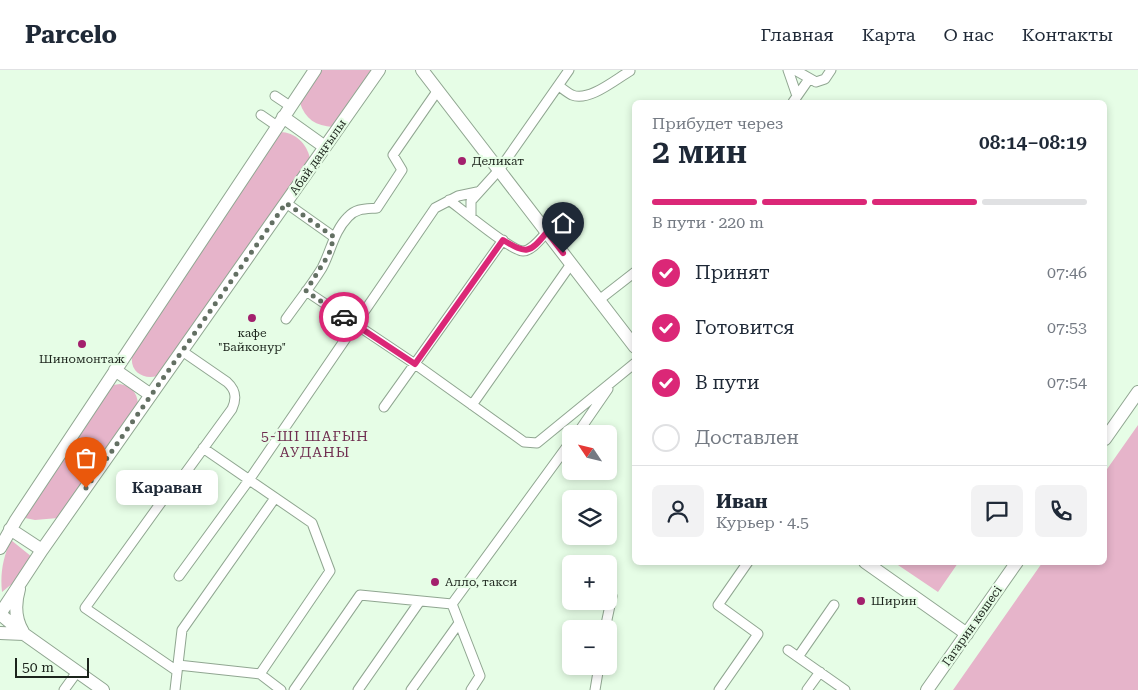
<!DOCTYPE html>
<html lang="ru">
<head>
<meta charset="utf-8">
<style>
	:root { --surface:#fff; --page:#f2f2f3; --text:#1f2937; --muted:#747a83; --line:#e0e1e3; --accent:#db2777 }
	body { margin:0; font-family:"Roboto Serif",serif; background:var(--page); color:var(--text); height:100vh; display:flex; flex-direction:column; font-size:19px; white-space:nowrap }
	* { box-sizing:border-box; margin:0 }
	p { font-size:16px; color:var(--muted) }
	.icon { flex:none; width:28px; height:28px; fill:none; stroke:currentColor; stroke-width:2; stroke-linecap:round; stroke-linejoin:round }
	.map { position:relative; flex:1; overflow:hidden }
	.details { position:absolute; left:632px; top:30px; width:475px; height:465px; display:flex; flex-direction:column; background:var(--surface); border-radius:8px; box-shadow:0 2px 8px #0003 }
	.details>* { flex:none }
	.needle { width:32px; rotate:305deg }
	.controls { position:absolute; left:562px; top:355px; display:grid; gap:10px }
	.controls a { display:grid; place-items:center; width:55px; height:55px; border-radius:8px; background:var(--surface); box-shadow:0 2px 8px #0003; font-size:25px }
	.scale { position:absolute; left:15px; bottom:12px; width:74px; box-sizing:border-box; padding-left:5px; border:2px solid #1c241c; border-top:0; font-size:14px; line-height:18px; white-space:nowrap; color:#1c241c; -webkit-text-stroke:4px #e6fde6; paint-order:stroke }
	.pin { position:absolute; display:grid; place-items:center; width:42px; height:42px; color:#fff; margin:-51px -21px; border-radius:50% 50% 50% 0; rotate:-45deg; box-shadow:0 0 5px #0007 }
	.pin .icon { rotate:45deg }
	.courier { position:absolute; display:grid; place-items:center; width:50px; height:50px; margin:-25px; border:4px solid #db2777; border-radius:50%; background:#fff; color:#222; box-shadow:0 1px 6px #0007 }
	.bubble { position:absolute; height:35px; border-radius:8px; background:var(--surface); box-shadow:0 2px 8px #0003; font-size:16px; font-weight:600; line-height:35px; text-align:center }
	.headline em { font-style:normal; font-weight:600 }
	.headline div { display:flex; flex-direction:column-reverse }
	.headline { display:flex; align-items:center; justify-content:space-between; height:85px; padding:0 20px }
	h1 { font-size:32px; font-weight:600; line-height:38px }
	.bar { display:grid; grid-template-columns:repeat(4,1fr); gap:8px 5px; align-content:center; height:60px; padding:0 20px }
	.bar i { height:6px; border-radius:4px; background:var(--line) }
	.bar .current { background:var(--accent) }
	.bar p { grid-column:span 4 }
	.line { display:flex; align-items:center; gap:12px; padding:0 20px; border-top:1px solid var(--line) }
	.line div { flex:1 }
	.round { display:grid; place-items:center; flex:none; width:52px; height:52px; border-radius:8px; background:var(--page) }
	ol { padding:0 20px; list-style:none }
	li { display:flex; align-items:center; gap:15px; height:55px }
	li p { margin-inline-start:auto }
	li .icon { padding:5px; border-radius:50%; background:var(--accent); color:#fff; stroke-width:4 }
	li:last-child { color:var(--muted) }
	li i { width:28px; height:28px; border:2px solid var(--line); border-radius:50% }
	header { display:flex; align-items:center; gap:30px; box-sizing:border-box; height:70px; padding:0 25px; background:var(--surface); border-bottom:1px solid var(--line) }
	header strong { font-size:24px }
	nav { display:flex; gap:28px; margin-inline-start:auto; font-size:18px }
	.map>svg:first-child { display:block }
</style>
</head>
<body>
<header>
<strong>Parcelo</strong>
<nav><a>Главная</a><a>Карта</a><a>О нас</a><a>Контакты</a></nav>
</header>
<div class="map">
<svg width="1138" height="620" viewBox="0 0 1138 620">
	<rect width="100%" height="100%" fill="#e6fde6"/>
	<path fill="#e6b4ca" d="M321 0H373L333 57C316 56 305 49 300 33Z
		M280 62C295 62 307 74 310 88L157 306C144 310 130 302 132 287Z
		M120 314C131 316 137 322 138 334L58 448 35 450 25 448 113 315Z
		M1138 355V620H953L1042 493 1105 492V402Z
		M11 470 32 487 13 513 2 522C0 504 3 487 11 470Z
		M895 493H958L938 522Z"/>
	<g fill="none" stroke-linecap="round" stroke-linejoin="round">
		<g stroke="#90a691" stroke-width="11">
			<path id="street" d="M788 0 797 26
				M795 0 816 12 825 9 831 0
				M559 16C563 19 568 23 572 25 589 32 616 9 630 1
				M275 26 290 36
				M793 32 809 9
				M261 45 277 56
				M449 130C461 139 511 181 523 181 532 181 541 168 547 162
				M286 133 334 167
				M471 146V131L499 100 569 0
				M306 221 415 294 524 372 537 373 635 293
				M599 230 635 202
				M286 249C298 232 311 216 322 198 331 181 334 161 348 147 356 138 366 139 377 138L402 100 393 85 438 20
				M472 335 571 194
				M384 337 503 170
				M577 364 608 319
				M203 378 312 453 330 501 260 604
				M179 506 249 410 435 138 458 126 477 122
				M452 534 571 371
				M452 534 480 606 471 620
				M605 559 612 526
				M788 580 845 620
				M798 587 834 535
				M178 595 260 604 281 620
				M177 601 85 538 165 427 173 420 232 339C237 328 236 320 227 312L182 281
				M64 620 77 602
				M175 620 182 560 275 428
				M294 620 360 525 452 534
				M358 620 420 531
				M411 620 459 553
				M595 620 599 596
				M719 620 758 564 718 535 748 492
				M807 620 820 602"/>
		</g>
		<g stroke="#90a691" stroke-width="14">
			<path id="secondary" d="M422 0 635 277
				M283 47 325 77
				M115 300 151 325
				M1105 369 1138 322
				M10 459 42 480
				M0 478 16 450 315 0
				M865 492 967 564
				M19 519C15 533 15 549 23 562
				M0 544 42 480 379 0
				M0 544 24 564 103 620
				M0 563 24 564
				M927 620 1017 492"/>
		</g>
		<use href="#street" stroke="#fff" stroke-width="9"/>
		<use href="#secondary" stroke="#fff" stroke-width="12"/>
	</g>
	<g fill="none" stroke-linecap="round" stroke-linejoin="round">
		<path stroke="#637063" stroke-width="5" stroke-dasharray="0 9" d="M86 418 286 133 334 167 329 184 306 221 344 247"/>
		<path stroke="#db2777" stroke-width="6" d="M344 247 415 294 503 170C527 184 529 184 547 162L563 183"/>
	</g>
	<g fill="#a3206d" stroke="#e6fde6" stroke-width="2">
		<circle cx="462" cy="91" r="5"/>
		<circle cx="252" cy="248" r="5"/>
		<circle cx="82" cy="274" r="5"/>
		<circle cx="435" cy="512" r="5"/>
		<circle cx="861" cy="531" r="5"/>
	</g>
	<g text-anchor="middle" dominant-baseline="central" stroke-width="4.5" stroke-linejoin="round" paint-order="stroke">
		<g font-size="12" fill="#1c241c" stroke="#e6fde6">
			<text transform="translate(318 87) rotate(-55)">Абай даңғылы</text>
			<text transform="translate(972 556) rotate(-55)">Гагарин көшесі</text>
		</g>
		<g font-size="12" fill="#1c241c" stroke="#e6fde6" text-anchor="start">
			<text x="472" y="91">Деликат</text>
			<text x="252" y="263" text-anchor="middle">кафе<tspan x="252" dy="14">"Байконур"</tspan></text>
			<text x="82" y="289" text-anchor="middle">Шиномонтаж</text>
			<text x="445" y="512">Алло, такси</text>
			<text x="871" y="531">Ширин</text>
		</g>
		<g font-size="14" letter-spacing="1" fill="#702f51" stroke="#e6fde6">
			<text x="315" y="366">5-ШІ ШАҒЫН<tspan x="315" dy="16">АУДАНЫ</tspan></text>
		</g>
	</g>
</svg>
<div class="controls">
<a><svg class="needle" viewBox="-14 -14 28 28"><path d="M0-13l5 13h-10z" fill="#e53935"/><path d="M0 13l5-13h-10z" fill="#747a83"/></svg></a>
<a><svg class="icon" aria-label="layers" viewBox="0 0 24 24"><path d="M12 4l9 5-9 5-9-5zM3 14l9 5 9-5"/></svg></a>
<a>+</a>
<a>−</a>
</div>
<div class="scale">50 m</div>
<div class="pin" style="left:86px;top:418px;background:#ea580c"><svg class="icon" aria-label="bag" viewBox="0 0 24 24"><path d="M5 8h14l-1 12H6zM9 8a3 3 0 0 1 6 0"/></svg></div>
<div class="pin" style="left:563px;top:183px;background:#1f2937"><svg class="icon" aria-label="home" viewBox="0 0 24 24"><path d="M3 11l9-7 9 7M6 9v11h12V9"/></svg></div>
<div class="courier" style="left:344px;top:247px"><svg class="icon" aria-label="car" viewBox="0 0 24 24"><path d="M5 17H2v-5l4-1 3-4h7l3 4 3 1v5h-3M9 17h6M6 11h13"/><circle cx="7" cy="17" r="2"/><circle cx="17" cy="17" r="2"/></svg></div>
<div class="bubble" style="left:116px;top:400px;width:102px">Караван</div>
<section class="details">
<div class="headline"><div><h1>2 мин</h1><p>Прибудет через</p></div><em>08:14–08:19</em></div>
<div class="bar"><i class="current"></i><i class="current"></i><i class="current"></i><i></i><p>В пути · 220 m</p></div>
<ol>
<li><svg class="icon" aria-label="check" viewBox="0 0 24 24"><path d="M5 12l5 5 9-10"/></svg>Принят<p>07:46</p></li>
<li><svg class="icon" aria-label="check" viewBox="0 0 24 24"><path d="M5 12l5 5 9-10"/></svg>Готовится<p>07:53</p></li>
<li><svg class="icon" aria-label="check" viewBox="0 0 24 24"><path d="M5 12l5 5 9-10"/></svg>В пути<p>07:54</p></li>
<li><i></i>Доставлен</li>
</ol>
<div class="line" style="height:90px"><a class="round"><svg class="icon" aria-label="person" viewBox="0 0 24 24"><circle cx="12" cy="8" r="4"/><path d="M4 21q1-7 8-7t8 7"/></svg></a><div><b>Иван</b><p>Курьер · 4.5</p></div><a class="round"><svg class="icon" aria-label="chat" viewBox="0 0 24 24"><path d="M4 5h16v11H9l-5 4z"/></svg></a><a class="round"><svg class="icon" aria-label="phone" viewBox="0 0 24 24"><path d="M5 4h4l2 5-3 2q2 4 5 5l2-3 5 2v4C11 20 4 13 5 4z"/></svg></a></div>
</section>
</div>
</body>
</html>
